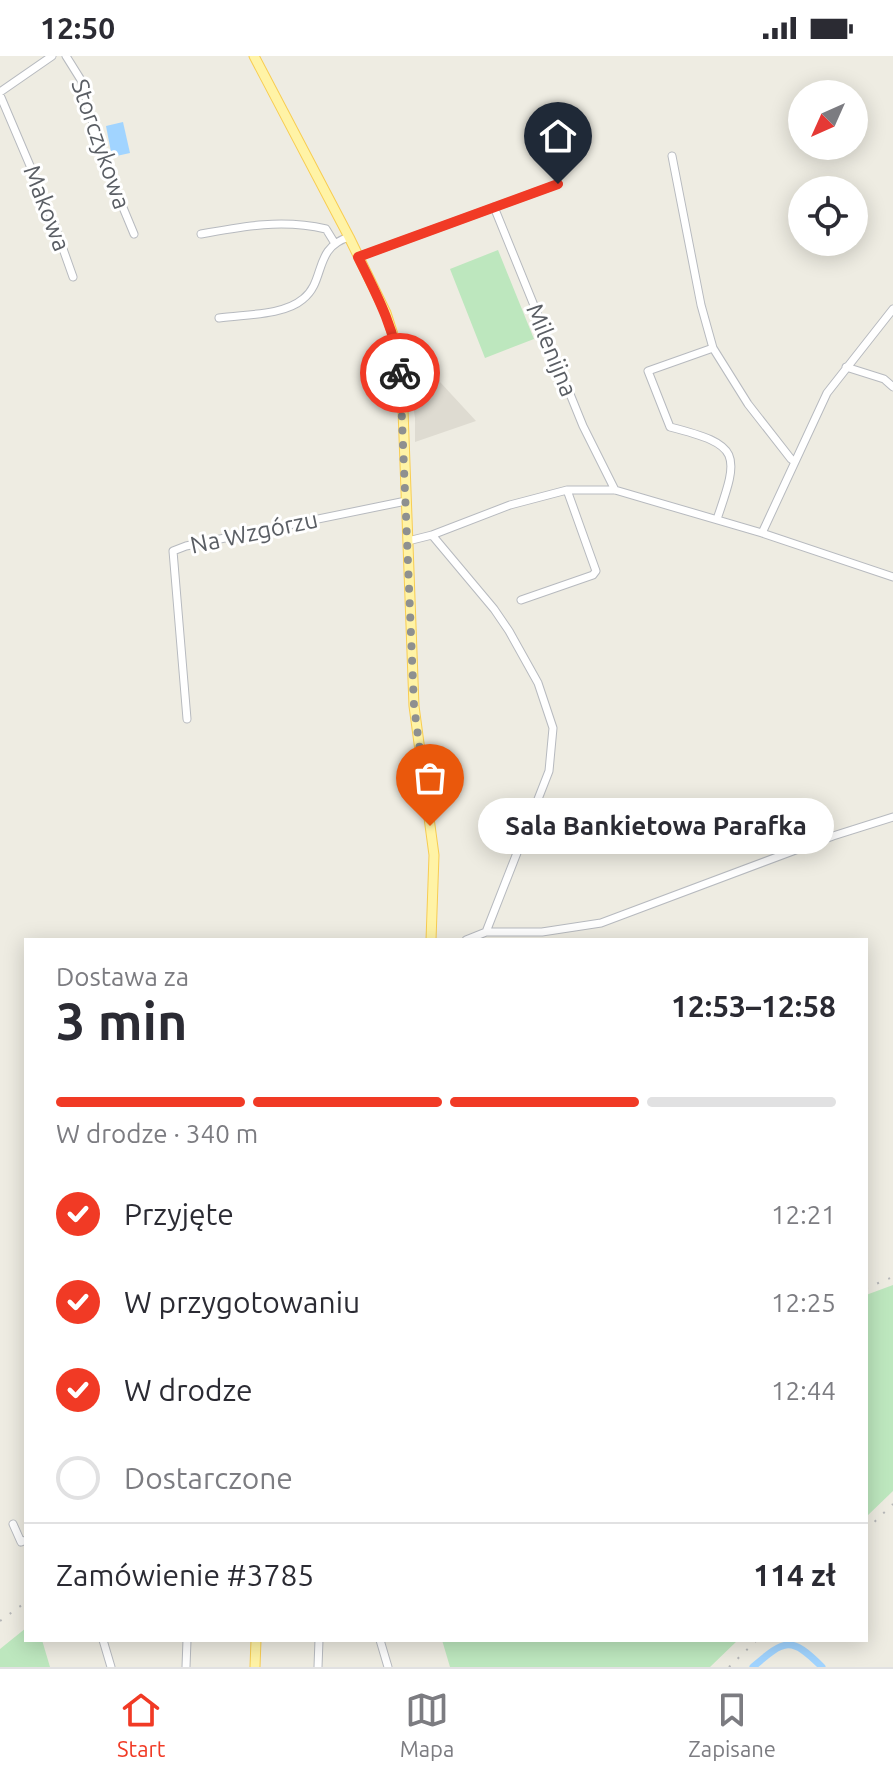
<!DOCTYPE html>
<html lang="pl">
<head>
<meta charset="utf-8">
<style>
	:root { --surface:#fff; --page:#f7f7f7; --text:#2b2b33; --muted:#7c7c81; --line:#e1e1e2; --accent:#f13a25 }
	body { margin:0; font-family:Ubuntu,sans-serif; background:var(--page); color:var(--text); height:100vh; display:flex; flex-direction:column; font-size:30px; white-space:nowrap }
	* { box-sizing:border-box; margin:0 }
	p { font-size:26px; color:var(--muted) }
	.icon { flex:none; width:44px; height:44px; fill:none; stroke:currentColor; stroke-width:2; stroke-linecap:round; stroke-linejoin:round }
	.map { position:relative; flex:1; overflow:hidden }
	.sheet { position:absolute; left:24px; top:882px; width:844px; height:704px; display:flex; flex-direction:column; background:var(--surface); border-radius:0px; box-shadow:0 4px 20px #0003 }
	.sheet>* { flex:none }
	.needle { width:52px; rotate:225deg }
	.controls { position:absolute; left:788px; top:24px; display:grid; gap:16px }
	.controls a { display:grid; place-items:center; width:80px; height:80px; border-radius:50%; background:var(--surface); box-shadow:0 4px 20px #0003; font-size:40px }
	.pin { position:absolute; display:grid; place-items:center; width:68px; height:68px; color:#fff; margin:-82px -34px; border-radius:50% 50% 50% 0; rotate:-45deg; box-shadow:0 0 8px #0007 }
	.pin .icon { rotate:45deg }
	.courier { position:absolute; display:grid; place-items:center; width:80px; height:80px; margin:-40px; border:6px solid #f13a25; border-radius:50%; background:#fff; color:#222; box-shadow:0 2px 10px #0007 }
	.bubble { position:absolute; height:56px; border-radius:28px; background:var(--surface); box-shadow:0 4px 20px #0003; font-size:26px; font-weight:600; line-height:56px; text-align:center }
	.headline em { font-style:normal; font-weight:600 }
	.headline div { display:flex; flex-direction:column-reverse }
	.headline { display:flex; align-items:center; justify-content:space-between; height:136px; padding:0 32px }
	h1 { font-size:52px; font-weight:600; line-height:60px }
	.bar { display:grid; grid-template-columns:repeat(4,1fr); gap:12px 8px; align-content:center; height:96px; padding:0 32px }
	.bar i { height:10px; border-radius:6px; background:var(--line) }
	.bar .on { background:var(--accent) }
	.bar p { grid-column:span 4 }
	.line { display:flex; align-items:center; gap:20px; padding:0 32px; border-top:2px solid var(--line) }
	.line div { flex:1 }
	ol { padding:0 32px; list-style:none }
	li { display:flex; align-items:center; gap:24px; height:88px }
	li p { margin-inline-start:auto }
	li .icon { padding:8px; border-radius:50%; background:var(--accent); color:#fff; stroke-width:4 }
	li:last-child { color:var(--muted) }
	li i { width:44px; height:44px; border:4px solid var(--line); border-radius:50% }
	.status { display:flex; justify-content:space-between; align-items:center; height:56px; padding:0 40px; background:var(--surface); direction:ltr }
	.status svg { height:22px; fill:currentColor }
	.dock { display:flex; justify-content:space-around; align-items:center; height:112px; border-top:2px solid var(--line); background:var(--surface); font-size:22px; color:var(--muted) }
	.dock a { display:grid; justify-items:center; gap:4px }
	.dock .on { color:var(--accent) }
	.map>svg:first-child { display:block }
</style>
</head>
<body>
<div class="status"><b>12:50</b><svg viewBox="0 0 49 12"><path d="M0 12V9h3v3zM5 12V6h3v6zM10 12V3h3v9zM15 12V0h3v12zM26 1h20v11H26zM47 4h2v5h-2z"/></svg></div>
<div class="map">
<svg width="893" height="1611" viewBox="0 0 893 1611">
	<rect width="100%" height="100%" fill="#eeece2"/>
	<path fill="#dedbd1" d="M437 314 440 326 476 365 415 386V362L411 336 417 335 418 325 431 323Z"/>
	<path fill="#bde7be" d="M498 194 534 283 485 302 450 213Z
		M893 1229V1435L866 1461V1239Z
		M26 1572V1584H42L50 1611H0V1593Z
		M442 1584H738L710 1611H450Z"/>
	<path fill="#a1d4ff" d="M123 66 130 97 112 101 106 70Z"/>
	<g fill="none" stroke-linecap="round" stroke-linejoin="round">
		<path stroke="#a1d4ff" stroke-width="7" d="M753 1611C785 1583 791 1580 822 1611"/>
		<g stroke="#b7babf" stroke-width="9">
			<path id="minor" d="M66 0 81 24 102 101 134 178
				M0 36 52 0
				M0 39 51 159 73 221
				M672 100 701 249 713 292 748 348 791 403 795 406
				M494 151 583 370 615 434
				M201 178C244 170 283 163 326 173L334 186
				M358 201 558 128
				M219 262C244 258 283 260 303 243 326 225 313 192 349 181
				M713 292 648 315 670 371C741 389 740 397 717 463
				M846 311 884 323 893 331
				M762 477 827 337 893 253
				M432 479 510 449 567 434H615L762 477 893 521
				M408 485 432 479 494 553 509 575 538 627 553 672 549 715 486 876 466 884
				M521 544 593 519 596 515 567 434
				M187 663 173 495 186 490 406 445
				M486 876H542L601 867 833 780 893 761
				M13 1468 21 1486 26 1484
				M103 1584 111 1611
				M380 1584 388 1611
				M186 1611 187 1584
				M318 1611 319 1584"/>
		</g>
		<g stroke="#f8cd51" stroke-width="11">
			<path id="major" d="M254 0 349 181 386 257 395 285 403 354 414 650 434 799 431 884
				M255 1611 256 1584"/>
		</g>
		<use href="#minor" stroke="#fff" stroke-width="7"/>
		<use href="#major" stroke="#fff3a6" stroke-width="9"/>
		<path stroke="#b5b6b7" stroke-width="2" stroke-dasharray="2 10" stroke-linecap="butt" d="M866 1232 893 1221
			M866 1474 893 1448
			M0 1565 26 1546
			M729 1611 757 1584"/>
	</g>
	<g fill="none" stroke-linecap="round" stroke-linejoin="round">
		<path stroke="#8e9090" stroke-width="8" stroke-dasharray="0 14.4" d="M400 317 414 650 430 770"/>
		<path stroke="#f13a25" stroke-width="10" d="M400 317C396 275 377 239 358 201L558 128"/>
	</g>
	<g text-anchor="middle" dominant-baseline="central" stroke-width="6" stroke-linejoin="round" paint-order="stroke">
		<g font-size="24" fill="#5a5e64" stroke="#fff">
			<text transform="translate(101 88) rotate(71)">Storczykowa</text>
			<text transform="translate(47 152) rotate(69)">Makowa</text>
			<text transform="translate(552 294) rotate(68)">Milenijna</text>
			<text transform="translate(254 476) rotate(-12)">Na Wzgórzu</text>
		</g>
	</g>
</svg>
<div class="controls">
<a><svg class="needle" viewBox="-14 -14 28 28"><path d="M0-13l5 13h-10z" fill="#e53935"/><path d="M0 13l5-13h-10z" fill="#7c7c81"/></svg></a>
<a><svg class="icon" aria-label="locate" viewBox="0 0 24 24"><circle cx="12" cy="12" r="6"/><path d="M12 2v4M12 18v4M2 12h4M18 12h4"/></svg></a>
</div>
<div class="pin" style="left:430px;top:770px;background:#ea580c"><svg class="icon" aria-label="bag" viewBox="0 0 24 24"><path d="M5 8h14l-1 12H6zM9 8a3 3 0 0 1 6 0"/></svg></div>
<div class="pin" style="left:558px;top:128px;background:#1f2937"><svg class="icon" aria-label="home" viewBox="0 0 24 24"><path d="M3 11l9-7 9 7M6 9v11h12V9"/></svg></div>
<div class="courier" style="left:400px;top:317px"><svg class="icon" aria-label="bike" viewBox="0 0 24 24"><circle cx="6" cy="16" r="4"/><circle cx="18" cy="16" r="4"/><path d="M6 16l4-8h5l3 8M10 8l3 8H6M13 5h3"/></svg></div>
<div class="bubble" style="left:478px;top:742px;width:356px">Sala Bankietowa Parafka</div>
<section class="sheet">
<div class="headline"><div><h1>3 min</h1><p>Dostawa za</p></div><em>12:53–12:58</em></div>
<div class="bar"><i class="on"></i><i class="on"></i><i class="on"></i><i></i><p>W drodze · 340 m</p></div>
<ol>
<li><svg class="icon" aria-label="check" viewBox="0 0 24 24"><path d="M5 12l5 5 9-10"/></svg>Przyjęte<p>12:21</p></li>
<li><svg class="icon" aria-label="check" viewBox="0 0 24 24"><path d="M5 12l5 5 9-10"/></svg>W przygotowaniu<p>12:25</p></li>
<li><svg class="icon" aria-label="check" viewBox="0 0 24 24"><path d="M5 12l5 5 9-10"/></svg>W drodze<p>12:44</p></li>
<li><i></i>Dostarczone</li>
</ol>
<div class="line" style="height:104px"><div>Zamówienie #3785</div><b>114 zł</b></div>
</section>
</div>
<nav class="dock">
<a class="on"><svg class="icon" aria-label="home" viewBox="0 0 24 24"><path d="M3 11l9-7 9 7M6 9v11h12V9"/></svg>Start</a>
<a><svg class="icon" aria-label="map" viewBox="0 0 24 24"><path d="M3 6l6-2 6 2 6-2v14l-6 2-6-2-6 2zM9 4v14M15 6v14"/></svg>Mapa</a>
<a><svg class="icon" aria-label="saved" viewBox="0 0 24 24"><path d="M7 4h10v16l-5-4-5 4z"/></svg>Zapisane</a>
</nav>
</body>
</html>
